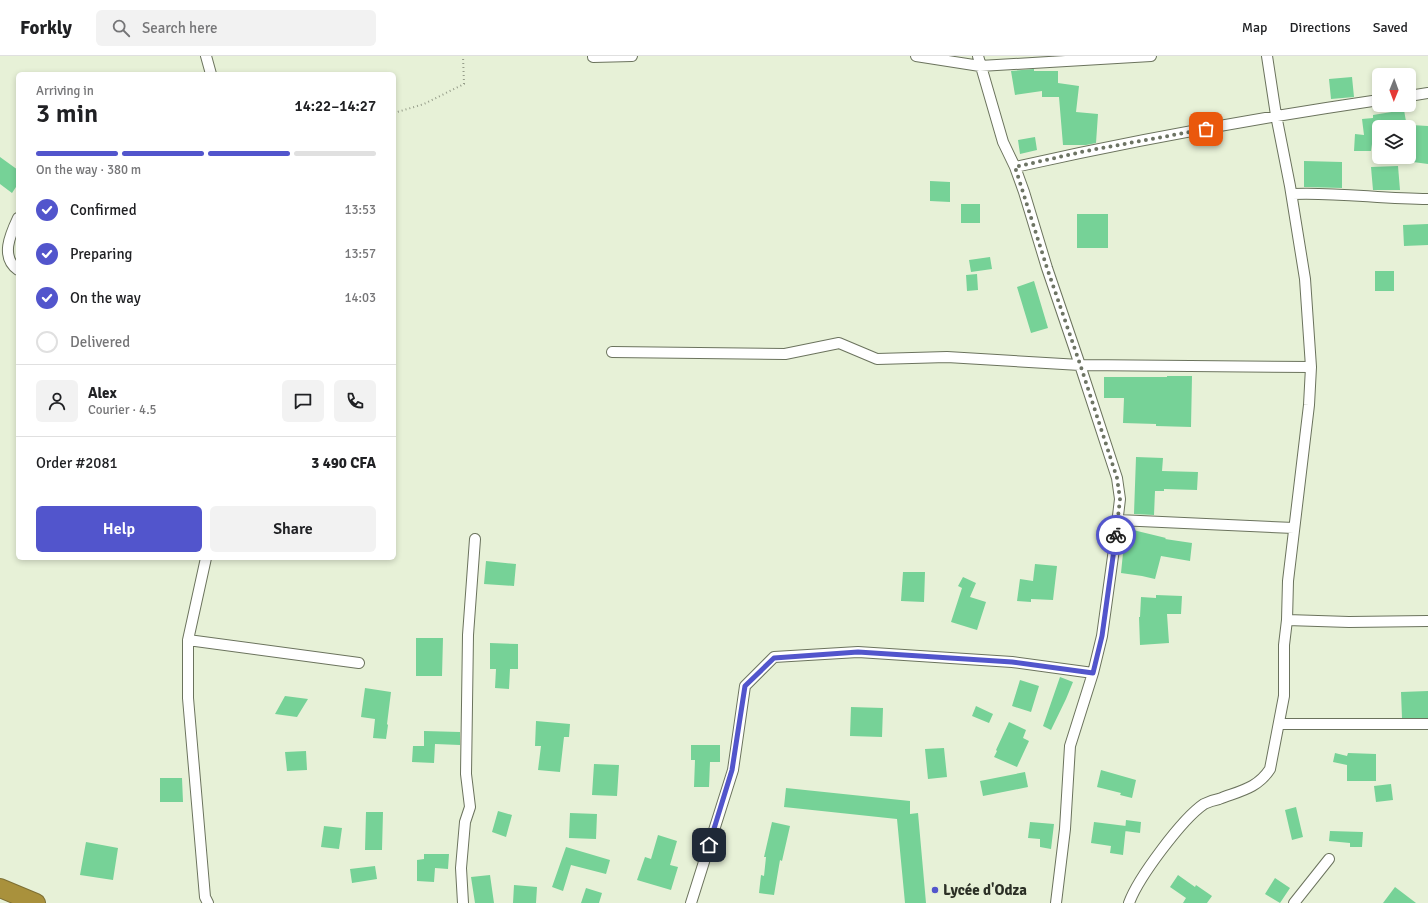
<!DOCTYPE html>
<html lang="en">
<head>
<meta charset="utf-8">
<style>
	:root { --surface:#fff; --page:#f2f2f2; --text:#202124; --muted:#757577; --line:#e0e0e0; --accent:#5255cc }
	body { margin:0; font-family:Signika,sans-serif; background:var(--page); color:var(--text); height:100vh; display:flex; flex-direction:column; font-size:15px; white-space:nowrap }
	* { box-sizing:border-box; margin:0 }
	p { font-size:13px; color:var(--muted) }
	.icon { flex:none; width:22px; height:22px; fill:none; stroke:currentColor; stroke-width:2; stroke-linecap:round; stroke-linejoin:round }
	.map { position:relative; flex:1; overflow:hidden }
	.panel { position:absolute; left:16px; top:16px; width:380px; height:488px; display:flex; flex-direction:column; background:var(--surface); border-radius:6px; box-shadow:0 2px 6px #0003 }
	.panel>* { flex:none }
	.needle { width:26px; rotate:181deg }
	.buttons { position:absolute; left:1372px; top:12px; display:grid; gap:8px }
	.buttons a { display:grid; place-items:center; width:44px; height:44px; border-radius:6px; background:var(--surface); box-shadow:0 2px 6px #0003; font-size:20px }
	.pin { position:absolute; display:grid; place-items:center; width:34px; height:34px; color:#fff; margin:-17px; border-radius:8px; box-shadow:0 2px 6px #0006 }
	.courier { position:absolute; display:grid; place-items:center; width:40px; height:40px; margin:-20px; border:3px solid #5255cc; border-radius:50%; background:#fff; color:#222; box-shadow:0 1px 5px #0007 }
	.head em { font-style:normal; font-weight:600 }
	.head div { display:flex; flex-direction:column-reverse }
	.head { display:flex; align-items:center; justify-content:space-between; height:68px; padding:0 20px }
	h1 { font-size:26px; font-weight:600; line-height:30px }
	.bar { display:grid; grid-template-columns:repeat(4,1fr); gap:6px 4px; align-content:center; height:48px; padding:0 20px }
	.bar i { height:5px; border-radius:3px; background:var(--line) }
	.bar .on { background:var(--accent) }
	.bar p { grid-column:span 4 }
	.line { display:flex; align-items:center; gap:10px; padding:0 20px; border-top:1px solid var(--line) }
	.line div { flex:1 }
	.round { display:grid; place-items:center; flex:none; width:42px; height:42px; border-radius:6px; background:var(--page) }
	ol { padding:0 20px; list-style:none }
	li { display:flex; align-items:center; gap:12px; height:44px }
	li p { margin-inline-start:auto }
	li .icon { padding:4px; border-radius:50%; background:var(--accent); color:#fff; stroke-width:4 }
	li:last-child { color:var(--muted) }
	li i { width:22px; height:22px; border:2px solid var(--line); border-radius:50% }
	.action { display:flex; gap:8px; margin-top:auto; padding:8px 20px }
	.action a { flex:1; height:46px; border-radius:6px; background:var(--accent); color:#fff; font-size:16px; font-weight:600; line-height:46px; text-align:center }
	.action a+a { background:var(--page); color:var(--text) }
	header { display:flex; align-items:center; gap:24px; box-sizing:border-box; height:56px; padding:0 20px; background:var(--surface); border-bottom:1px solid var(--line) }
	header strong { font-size:19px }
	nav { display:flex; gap:22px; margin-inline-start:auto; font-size:14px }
	.search { width:280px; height:36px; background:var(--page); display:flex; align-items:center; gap:10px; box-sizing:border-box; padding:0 14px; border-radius:6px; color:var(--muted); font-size:15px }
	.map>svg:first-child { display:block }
</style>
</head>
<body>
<header>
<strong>Forkly</strong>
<div class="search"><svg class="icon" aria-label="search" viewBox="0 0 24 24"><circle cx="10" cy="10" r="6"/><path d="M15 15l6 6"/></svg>Search here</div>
<nav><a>Map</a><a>Directions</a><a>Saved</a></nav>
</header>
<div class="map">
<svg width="1428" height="847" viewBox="0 0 1428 847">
	<rect width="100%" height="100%" fill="#e7f1d7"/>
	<path fill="#76d297" d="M1034 13V15H1058V27L1079 30 1076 56 1098 58 1096 87 1086 89H1063L1059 41H1042V35L1015 39 1011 15Z
		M1352 21 1354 41 1331 43 1329 23Z
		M1404 54 1407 71H1379V87L1372 88 1371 95H1354L1355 78 1364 79 1362 63 1373 62V59Z
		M1411 69 1428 70V108L1413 106 1414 86H1411Z
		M1035 81 1037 94 1020 98 1018 84Z
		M0 101 18 114V128L12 137 0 128Z
		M1304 105 1342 106V132L1304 131Z
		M1398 110 1400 134H1373L1371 111Z
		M930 125 950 126V146L930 145Z
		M961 148H980V167H961Z
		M1077 158H1108V192H1077Z
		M1428 168V189L1404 190 1403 169Z
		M990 201 992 213 971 216 969 204Z
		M1375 215H1394V235H1375Z
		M977 218 978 234 967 235 966 219Z
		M1034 225 1048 272 1031 277 1017 231Z
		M1167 320H1192L1191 371 1156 370V368L1123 367 1124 342H1104V321H1167Z
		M1136 401 1163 402 1162 415 1198 416 1197 434 1164 433V435H1155L1154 459 1134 458Z
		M1133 474 1166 482 1165 483 1192 487 1190 505 1161 500 1155 523 1142 520 1121 517 1125 477 1133 478Z
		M486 505 516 508 514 530 484 528Z
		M1035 508 1057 510 1053 544 1031 543V546L1017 545 1020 523 1033 525Z
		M903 516H925L924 546 901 545Z
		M963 521 976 527 970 541 986 546 977 574 951 566 962 532 958 530Z
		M1156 539 1182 540 1181 558H1167L1169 587 1140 589 1139 561H1140L1141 541 1156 542Z
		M416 582H443L442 620H416Z
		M490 587 518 588V613H510L509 633 495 632 496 613H490Z
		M1060 621 1073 626 1066 643 1051 674 1043 670Z
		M1020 624 1039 630 1031 656 1012 650Z
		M365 632 391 636 387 668 388 669 386 683 373 682 375 663 361 661Z
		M1428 635V662H1402L1401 636Z
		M285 640 308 643 297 661 275 658Z
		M976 650 993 658 989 667 972 660Z
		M851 651 883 652 882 681 850 680Z
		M536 665 570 668 569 681H564L560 716 538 714 541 690H535Z
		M1009 666 1026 674 1023 682 1029 685 1017 711 994 701 997 695 996 694Z
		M424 675 460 676V689L435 688 434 707 412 706 413 690H424Z
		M691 689H720V706H710L709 731H694L695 704H691Z
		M944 692 947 721 928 723 925 693Z
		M306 695 307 714 287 715 285 696Z
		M1335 697 1347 700 1348 697 1376 698V725H1347V709L1333 706Z
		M594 708 619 709 617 740 592 739Z
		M1101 714 1136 724 1132 742 1120 739 1121 737 1097 731Z
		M1025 716 1028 731 983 740 980 725Z
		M160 722H182L183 746H160Z
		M1391 728 1393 744 1376 746 1374 730Z
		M786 732 910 745V758L918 757 926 847H905L897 763 784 751Z
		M1296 751 1303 781 1292 784 1285 754Z
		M498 755 512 759 506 781 492 776Z
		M366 756H383L382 794H365Z
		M570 757 597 758 596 783 569 782Z
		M1126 764 1141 766 1140 777 1125 775Z
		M772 766 790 770 782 805 780 804 774 839 759 837 761 819 764 820 766 801H764Z
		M1030 766 1054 768 1051 793 1040 791V783L1028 782Z
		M1094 766 1126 770 1123 799 1110 797 1111 790 1091 787Z
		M324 770 342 772 339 793 321 791Z
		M1330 775 1363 776 1362 791H1350V787L1329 785Z
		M658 779 677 785 670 809 678 811 671 834 637 824 645 801 651 803Z
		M86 786 118 792 113 824 80 819Z
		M566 791 610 804 606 818 571 809 563 835 552 831Z
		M424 798H449L448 813 435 812 434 826 417 825V804L424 803Z
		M375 810 377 823 352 827 350 813Z
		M490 819 494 847H475L471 821Z
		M1178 819 1195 831 1196 829 1212 840 1207 847H1183L1186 842 1170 831Z
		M1275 822 1290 832 1280 847 1265 838Z
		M514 829 537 831 536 847H513Z
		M1395 831 1416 847H1383Z
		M586 832 602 837 599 847H581Z"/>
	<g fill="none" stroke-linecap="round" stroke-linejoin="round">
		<g stroke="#6b735d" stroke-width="12">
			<path id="minor" d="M206 0 211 18
				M916 0 980 10 1151 0
				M978 0 1003 86 1015 111 1024 136 1047 212 1080 309 1117 422 1120 443 1114 493 1102 580 1093 617 1070 690 1065 773 1056 847
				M593 1 632 0
				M1409 40 1428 37
				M1015 111C1135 84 1257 62 1379 44
				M1292 138C1337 136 1382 143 1428 143
				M18 162C10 179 0 201 18 214
				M612 296 785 298 839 287 877 303 947 301 1080 309 1311 311
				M1118 464 1294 472
				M206 502 188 584V642L205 841 208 847
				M1287 564 1349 566 1428 565
				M188 584 359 607
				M1279 668H1428
				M463 847 461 812 465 766 470 751 466 718 468 579 475 483
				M691 847 733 714 745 630 774 601 858 596 1012 606 1093 617
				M1129 847C1138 822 1182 763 1204 748 1208 746 1214 744 1219 743 1239 735 1257 733 1270 713L1284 640V589L1287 564 1288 525 1309 349 1311 311 1305 223 1290 130 1276 59 1267 0
				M1294 847 1329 803"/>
		</g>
		<g stroke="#7d6f34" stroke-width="20">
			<path id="motorway" d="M0 832 36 847"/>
		</g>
		<path stroke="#969d8a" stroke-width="2" stroke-dasharray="1 3" stroke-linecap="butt" d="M394 57 424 48 464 28 463 0"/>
		<use href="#minor" stroke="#fff" stroke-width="10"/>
		<use href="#motorway" stroke="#a9913c" stroke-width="18"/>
	</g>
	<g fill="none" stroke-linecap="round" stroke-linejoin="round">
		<path stroke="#6d7464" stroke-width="4" stroke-dasharray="0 7.2" d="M1116 479 1120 443 1117 422 1080 308 1047 212 1015 111 1086 95 1206 73"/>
		<path stroke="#5255cc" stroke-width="5" d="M709 789 732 714 745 630 774 602 858 596 1012 606 1093 617 1102 580 1116 479"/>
	</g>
	<circle fill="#5255cc" stroke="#e7f1d7" stroke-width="1.5" cx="935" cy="834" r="4"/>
	<g text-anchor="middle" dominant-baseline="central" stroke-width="3" stroke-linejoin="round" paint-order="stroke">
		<g font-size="15" font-weight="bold" fill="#2c3026" stroke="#e7f1d7" text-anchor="start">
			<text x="943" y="834">Lycée d'Odza</text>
		</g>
	</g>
</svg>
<div class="buttons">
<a><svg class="needle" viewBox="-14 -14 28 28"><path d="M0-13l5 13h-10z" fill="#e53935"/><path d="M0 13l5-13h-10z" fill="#757577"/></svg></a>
<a><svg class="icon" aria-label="layers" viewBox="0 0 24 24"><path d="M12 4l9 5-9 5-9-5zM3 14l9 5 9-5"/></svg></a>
</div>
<div class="pin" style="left:1206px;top:73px;background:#ea580c"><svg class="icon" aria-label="bag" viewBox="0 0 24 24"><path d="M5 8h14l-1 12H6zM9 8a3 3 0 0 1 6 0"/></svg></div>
<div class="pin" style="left:709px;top:789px;background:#1f2937"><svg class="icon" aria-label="home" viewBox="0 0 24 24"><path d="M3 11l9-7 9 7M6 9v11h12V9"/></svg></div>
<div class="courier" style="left:1116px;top:479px"><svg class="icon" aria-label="bike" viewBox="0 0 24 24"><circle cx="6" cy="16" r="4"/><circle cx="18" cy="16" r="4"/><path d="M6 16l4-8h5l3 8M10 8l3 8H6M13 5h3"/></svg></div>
<section class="panel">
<div class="head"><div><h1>3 min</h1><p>Arriving in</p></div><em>14:22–14:27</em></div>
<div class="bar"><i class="on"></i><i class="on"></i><i class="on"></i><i></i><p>On the way · 380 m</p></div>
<ol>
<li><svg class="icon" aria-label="check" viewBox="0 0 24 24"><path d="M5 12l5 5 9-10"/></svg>Confirmed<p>13:53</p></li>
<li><svg class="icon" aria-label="check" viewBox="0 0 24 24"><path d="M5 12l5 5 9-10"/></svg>Preparing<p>13:57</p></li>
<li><svg class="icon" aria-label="check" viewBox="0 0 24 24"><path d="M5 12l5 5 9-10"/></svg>On the way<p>14:03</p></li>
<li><i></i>Delivered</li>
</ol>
<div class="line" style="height:72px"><a class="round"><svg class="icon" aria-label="person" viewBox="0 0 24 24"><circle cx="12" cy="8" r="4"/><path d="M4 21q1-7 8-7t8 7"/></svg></a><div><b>Alex</b><p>Courier · 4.5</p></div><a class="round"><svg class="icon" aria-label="chat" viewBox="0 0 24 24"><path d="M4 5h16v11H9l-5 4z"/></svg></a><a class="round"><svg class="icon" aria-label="phone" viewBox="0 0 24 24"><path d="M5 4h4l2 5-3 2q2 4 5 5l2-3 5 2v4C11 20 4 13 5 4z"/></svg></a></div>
<div class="line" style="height:52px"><div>Order #2081</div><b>3 490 CFA</b></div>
<div class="action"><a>Help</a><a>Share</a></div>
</section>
</div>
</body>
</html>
